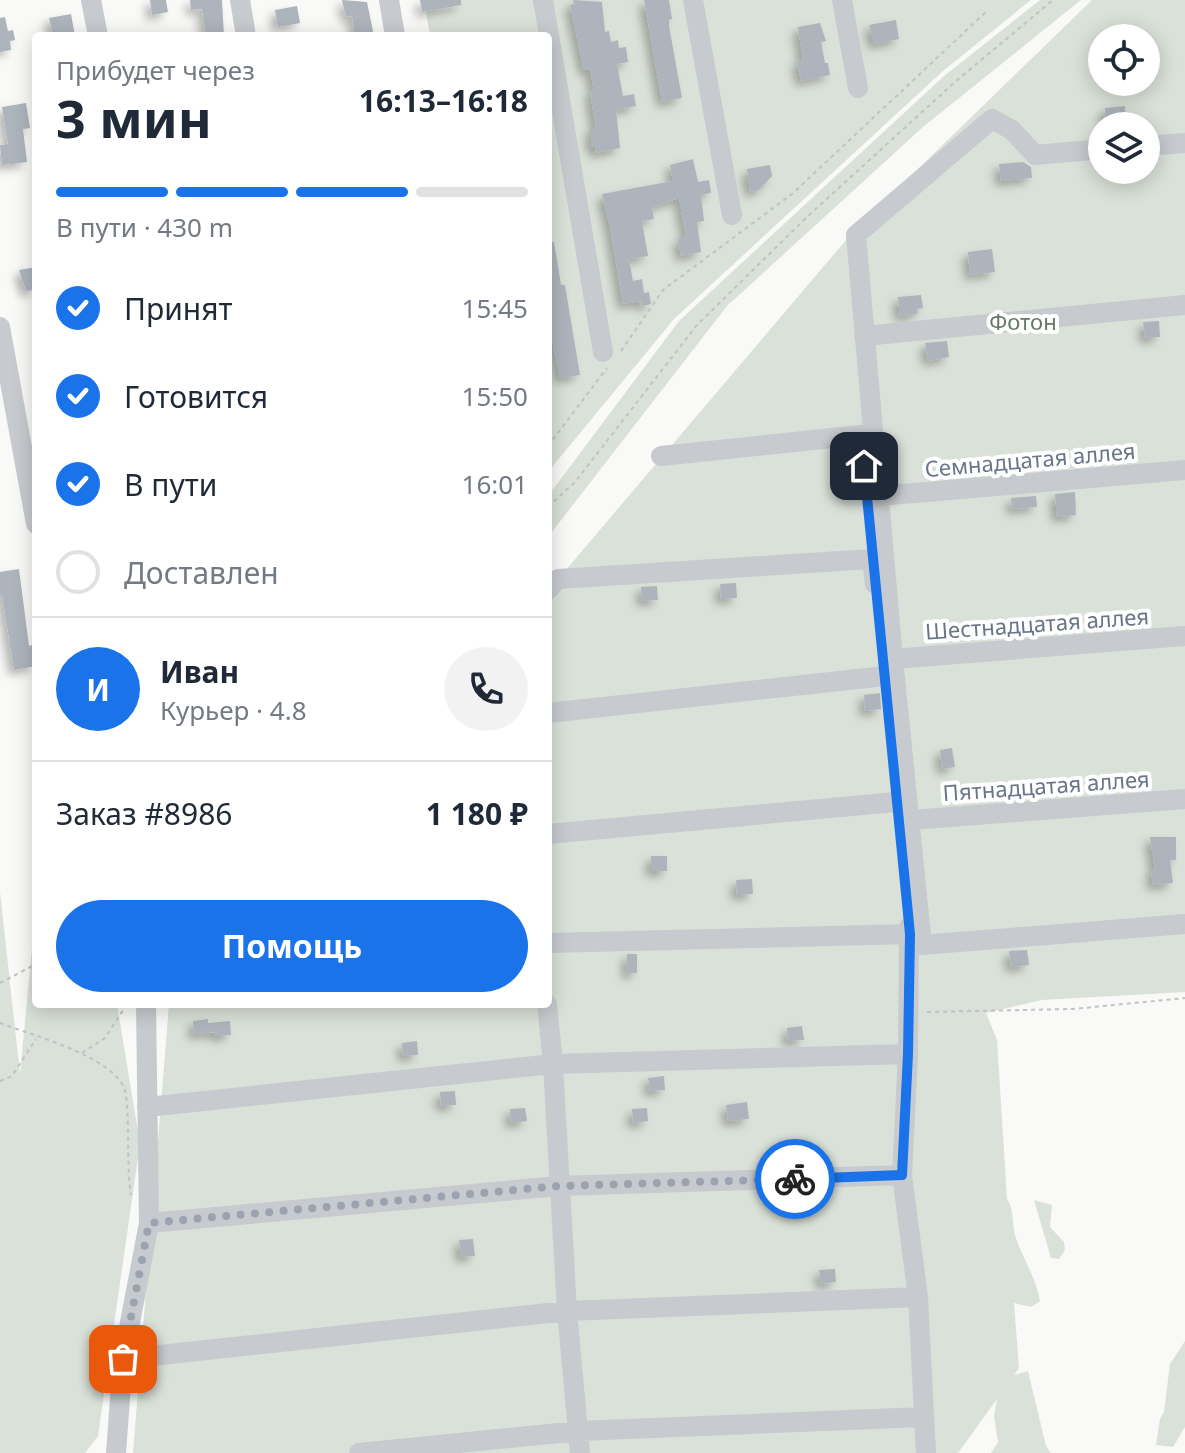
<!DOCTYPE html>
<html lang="ru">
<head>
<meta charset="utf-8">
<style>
	:root { --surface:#fff; --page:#f2f2f3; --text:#1f2937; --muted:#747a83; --line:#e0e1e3; --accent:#1a73e8 }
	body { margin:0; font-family:"Noto Sans",sans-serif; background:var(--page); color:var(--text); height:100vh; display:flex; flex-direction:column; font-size:30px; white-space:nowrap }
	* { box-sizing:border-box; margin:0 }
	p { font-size:26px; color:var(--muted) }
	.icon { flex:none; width:44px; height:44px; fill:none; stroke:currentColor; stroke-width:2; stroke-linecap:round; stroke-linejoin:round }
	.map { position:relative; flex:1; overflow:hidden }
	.drawer { position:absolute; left:32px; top:32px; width:520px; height:976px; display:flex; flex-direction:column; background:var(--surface); border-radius:8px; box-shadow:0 4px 20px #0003 }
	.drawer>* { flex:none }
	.buttons { position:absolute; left:1088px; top:24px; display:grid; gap:16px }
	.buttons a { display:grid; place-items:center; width:72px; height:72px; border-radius:50%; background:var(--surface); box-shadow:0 4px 20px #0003; font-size:40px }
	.pin { position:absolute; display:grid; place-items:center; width:68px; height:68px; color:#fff; margin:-34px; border-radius:16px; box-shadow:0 4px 12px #0006 }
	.courier { position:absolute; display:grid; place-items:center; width:80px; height:80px; margin:-40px; border:6px solid #1a73e8; border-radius:50%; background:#fff; color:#222; box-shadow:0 2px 10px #0007 }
	.summary em { font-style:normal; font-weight:700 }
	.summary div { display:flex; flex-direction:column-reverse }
	.summary { display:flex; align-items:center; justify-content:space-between; height:136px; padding:0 24px }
	h1 { font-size:52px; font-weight:700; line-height:60px }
	.bar { display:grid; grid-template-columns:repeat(4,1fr); gap:12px 8px; align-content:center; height:96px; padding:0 24px }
	.bar i { height:10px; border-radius:6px; background:var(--line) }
	.bar .current { background:var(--accent) }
	.bar p { grid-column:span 4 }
	.line { display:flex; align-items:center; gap:20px; padding:0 24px; border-top:2px solid var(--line) }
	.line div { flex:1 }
	.round { display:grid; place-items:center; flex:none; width:84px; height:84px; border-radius:42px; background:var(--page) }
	ol { padding:0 24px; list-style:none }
	li { display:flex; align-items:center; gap:24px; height:88px }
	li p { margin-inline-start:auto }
	li .icon { padding:8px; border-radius:50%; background:var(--accent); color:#fff; stroke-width:4 }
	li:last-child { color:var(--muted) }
	li i { width:44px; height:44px; border:4px solid var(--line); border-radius:50% }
	.cta { display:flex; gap:16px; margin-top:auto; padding:16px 24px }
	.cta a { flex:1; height:92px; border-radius:48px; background:var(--accent); color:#fff; font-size:32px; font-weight:700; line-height:92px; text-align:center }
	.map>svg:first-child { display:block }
</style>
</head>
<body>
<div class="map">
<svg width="1185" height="1453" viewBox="0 0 1185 1453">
	<defs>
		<filter id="shadow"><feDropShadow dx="-5.5" dy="5.5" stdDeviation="4" flood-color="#0004"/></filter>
	</defs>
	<rect width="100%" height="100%" fill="#f9f9f7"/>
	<path fill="#dae1d8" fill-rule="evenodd" d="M424 0H1031L943 71 674 319 548 472V36H430Z
		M1040 0H1081L923 127 727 306 548 537V496L679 321 944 76Z
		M1092 0H1185V992L1042 1000 986 1013 997 1040 1007 1199C1014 1209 1012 1223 1015 1235 1022 1258 1036 1277 1040 1301L1031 1307 1014 1303 1019 1368 1014 1375 1028 1371 1046 1446 1051 1453H991L998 1442 994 1416 997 1399 958 1453H133L169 1004H548V591L852 233ZM1102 38H1146V82H1102ZM1102 126H1146V170H1102Z
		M0 892 20 1074 36 906V1004H117L140 1144 98 1436 85 1453H0Z
		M1034 1200 1052 1205 1050 1227 1064 1242 1065 1250 1059 1259 1051 1258Z
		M1185 1341V1427L1173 1447 1156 1445 1160 1419 1164 1412 1170 1364Z"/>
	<path fill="#aeb4bc" filter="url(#shadow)" d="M150 0H166L168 12 152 15Z
		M190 0H222L224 36H206L202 9 191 10Z
		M342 0 367 2 374 36H355L352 16 346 17Z
		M420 0H461V5L422 12Z
		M573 0 602 2 605 32 609 31 611 42 618 40 619 48 626 47 628 62 617 64 623 96 634 94 636 106 616 110 620 148 596 153 595 146 591 147V128H596L590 92 594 91 590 69 584 70 570 5 574 4Z
		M644 0H669L672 19 669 20V26L682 98 662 102Z
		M297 6 300 23 278 27 275 10Z
		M71 14 75 36H53L49 18Z
		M5 17 8 31 13 30 15 40 10 41 11 50 0 52V18Z
		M896 20 899 39 874 44 869 25Z
		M820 23 826 41 821 42 825 63H828L830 75 801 81 797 61 803 60 798 27Z
		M26 103 30 128 23 129 27 162 2 165 0 145 8 144 2 107Z
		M1125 106 1126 124 1106 126 1105 108Z
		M693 159 698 182 709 180 711 193 701 195 704 221 697 222 701 252 681 256 678 239 686 237 679 198 652 207 654 219 642 221 648 256 629 259 633 281 642 279 644 293 649 292 651 304 642 306 641 301 623 304 610 227 602 194 673 181 670 165Z
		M1023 162 1031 167 1032 178 1001 181 999 164Z
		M770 165 772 176 759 190 750 192 747 169Z
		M548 242H554L561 285H565L580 375 560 378 553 344H548Z
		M992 249 995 272 970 275 968 252Z
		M36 267V290L26 291 19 270Z
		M921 295 923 308 917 309V314L900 316 898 297Z
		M1159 321 1160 337 1145 338 1143 322Z
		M947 341 949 357 928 361 925 343Z
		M1075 492 1076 515 1057 517 1055 494Z
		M1036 496 1037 507 1012 509 1011 498Z
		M19 569 29 646 32 645 36 666 14 670 2 595 0 596V572Z
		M736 583 737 598 721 599 720 584Z
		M657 586 658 600 642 601 641 587Z
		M880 693 881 709 865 711 864 695Z
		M952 748 955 767 942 769 940 750Z
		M1150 837H1176V860H1170L1173 883 1153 885 1151 870H1155Z
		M651 856H667V871H651Z
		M752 879 753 894 737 895 736 880Z
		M1027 950 1029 965 1011 967 1009 951Z
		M627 954H637V973H627Z
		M208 1019V1023L230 1021 231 1035 216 1036 215 1032 194 1034 193 1021Z
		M802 1026 804 1040 788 1041 787 1028Z
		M417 1041 418 1055 403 1056 402 1043Z
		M664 1076 665 1090 650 1091 648 1078Z
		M455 1091 456 1105 441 1106 440 1092Z
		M747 1102 749 1119 728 1121 726 1105Z
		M525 1108 527 1121 511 1123 510 1109Z
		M647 1108 648 1121 633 1123 632 1109Z
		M473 1239 475 1256 461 1257 459 1240Z
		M835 1269 836 1282 821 1284 819 1270Z"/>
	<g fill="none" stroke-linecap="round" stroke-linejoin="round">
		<path stroke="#c1c2c5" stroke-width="2" stroke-dasharray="4 4" stroke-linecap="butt" d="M621 351 663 290 792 194 988 10
			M548 446 607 368
			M548 507 575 482 697 325 808 216 956 81 1053 0
			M0 983 36 964
			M927 1012 1073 1009 1185 998
			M0 1023C30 1035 122 1058 126 1095 130 1128 126 1162 131 1195
			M82 1053 105 1038 127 1004
			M0 1081 12 1076 36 1039"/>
		<path stroke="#c7cace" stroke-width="20" d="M91 0 98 36
			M240 0 246 36
			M389 0 395 36
			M543 0 603 352
			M693 0 732 215
			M842 0 858 88
			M1146 146 1185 143
			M1102 149 1035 155 1012 130 992 119 856 235 893 659 922 945 1185 924
			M0 327 36 524
			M864 336 1185 305
			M661 456 861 435 863 458
			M879 496 1185 470
			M548 590 558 579 872 559 875 584
			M893 659 1185 636
			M548 713 885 676
			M910 820 1185 799
			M548 834 896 802
			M909 927 908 1054 902 1175 918 1297 926 1453
			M548 943 910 934
			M547 1004 553 1064 567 1311 580 1453
			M147 1107 553 1064 908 1054
			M149 1223 559 1186 902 1175
			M123 1359 567 1311 918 1297
			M116 1453 123 1359 149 1223 146 1004
			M359 1453 579 1431 923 1417"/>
	</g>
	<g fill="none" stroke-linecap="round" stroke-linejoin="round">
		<path stroke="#9ba3af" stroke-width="8" stroke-dasharray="0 14.4" d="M123 1359 149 1223 559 1186 795 1179"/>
		<path stroke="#1a73e8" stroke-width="10" d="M795 1179 902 1175 908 1054 910 934 864 466"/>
	</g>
	<g text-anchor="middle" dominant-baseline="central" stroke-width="8" stroke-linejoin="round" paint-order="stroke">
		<g font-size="22" fill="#647a64" stroke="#fff">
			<text x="1023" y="321">Фотон</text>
		</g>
		<g font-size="22" fill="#697588" stroke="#fff">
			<text transform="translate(1030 459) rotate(-5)">Семнадцатая аллея</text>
			<text transform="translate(1037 623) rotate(-4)">Шестнадцатая аллея</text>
			<text transform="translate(1046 785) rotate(-4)">Пятнадцатая аллея</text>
		</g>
	</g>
</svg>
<div class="buttons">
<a><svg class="icon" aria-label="locate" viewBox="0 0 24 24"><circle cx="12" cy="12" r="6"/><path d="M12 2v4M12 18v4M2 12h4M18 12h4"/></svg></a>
<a><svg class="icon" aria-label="layers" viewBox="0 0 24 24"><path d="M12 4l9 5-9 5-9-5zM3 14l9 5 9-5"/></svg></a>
</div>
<div class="pin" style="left:123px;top:1359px;background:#ea580c"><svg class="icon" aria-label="bag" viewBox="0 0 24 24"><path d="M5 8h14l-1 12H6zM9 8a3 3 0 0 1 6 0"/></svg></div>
<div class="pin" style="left:864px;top:466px;background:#1f2937"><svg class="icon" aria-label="home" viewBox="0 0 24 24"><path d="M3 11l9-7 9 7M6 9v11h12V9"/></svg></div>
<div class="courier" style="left:795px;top:1179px"><svg class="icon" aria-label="bike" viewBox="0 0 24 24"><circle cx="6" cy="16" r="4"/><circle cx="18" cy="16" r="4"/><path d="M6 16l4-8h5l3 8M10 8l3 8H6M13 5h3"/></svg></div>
<section class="drawer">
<div class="summary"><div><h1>3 мин</h1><p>Прибудет через</p></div><em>16:13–16:18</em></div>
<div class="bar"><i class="current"></i><i class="current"></i><i class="current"></i><i></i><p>В пути · 430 m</p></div>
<ol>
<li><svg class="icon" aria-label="check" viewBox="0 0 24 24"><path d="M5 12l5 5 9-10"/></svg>Принят<p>15:45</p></li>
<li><svg class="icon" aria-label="check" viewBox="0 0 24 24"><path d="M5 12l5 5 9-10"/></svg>Готовится<p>15:50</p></li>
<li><svg class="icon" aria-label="check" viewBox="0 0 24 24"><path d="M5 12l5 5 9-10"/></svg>В пути<p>16:01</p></li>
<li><i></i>Доставлен</li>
</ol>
<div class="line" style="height:144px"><b class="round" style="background:var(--accent);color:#fff">И</b><div><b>Иван</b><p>Курьер · 4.8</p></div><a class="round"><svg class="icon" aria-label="phone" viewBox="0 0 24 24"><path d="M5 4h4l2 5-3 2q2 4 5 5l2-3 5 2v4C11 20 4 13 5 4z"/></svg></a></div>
<div class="line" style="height:104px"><div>Заказ #8986</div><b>1 180 ₽</b></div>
<div class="cta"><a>Помощь</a></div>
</section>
</div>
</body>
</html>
